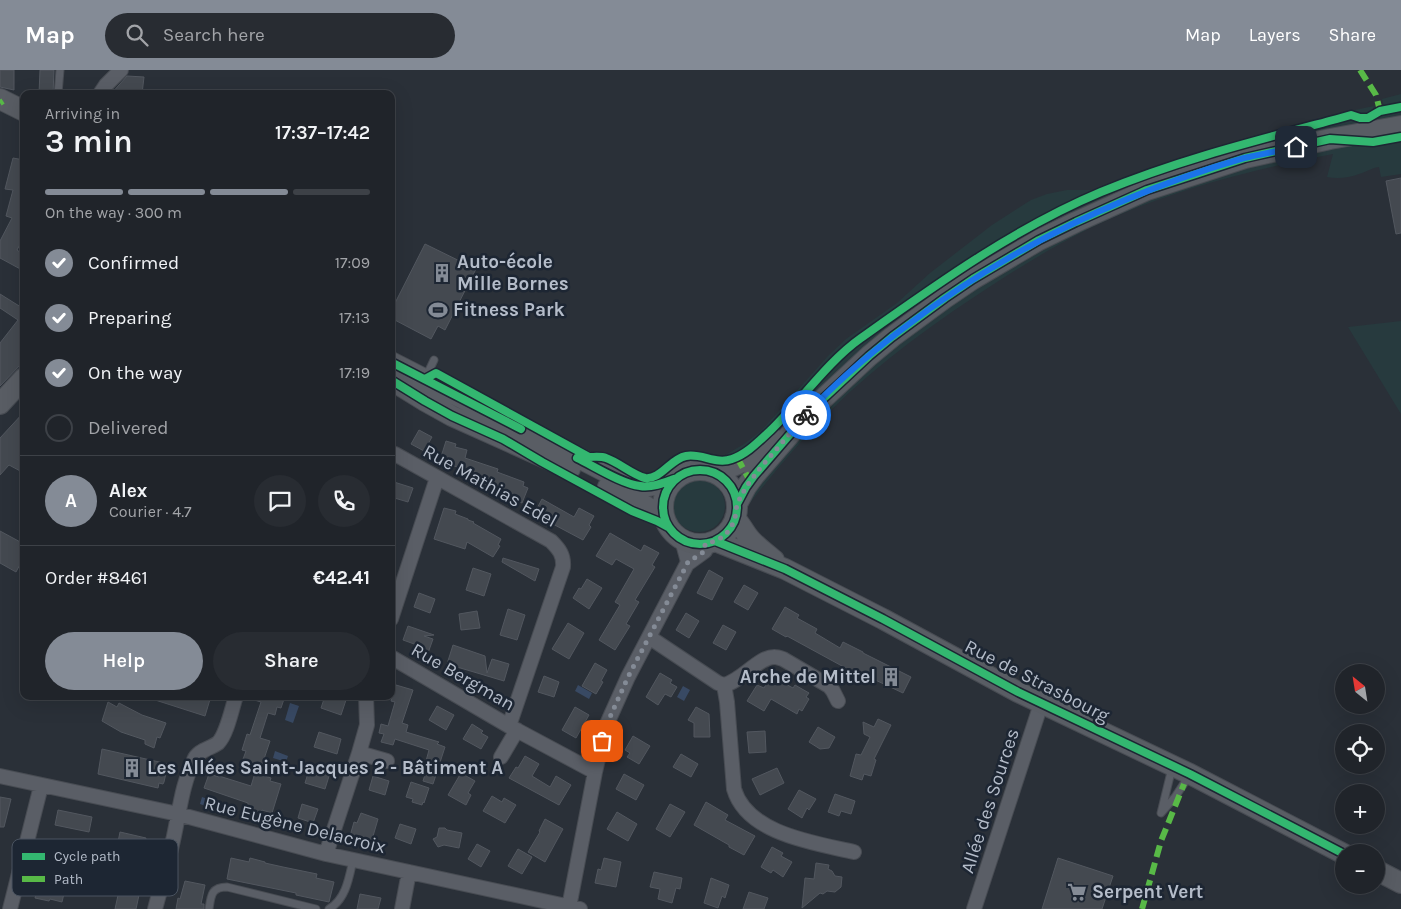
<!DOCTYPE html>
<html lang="en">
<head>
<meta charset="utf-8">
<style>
	:root { --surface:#20242a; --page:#282c32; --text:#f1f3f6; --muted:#a2a4a8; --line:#3d4147; --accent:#848b96 }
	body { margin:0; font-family:Karla,sans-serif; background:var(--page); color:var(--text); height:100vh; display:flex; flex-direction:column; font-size:19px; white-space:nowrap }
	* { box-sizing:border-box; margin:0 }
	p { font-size:16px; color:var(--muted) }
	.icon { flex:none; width:28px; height:28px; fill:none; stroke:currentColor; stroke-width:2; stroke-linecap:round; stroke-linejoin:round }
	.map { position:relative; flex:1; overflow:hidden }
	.sheet { position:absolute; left:20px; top:20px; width:375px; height:610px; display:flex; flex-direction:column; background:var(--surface); border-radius:10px; box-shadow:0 5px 20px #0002,0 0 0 1px var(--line) }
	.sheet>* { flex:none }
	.needle { width:32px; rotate:330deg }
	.tools { position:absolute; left:1335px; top:594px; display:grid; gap:10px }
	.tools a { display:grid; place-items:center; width:50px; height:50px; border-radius:50%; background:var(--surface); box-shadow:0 5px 20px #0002,0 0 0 1px var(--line); font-size:25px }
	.pin { position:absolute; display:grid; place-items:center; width:42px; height:42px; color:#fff; margin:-21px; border-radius:10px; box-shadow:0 2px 8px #0006 }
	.courier { position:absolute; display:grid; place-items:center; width:50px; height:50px; margin:-25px; border:4px solid #1a73e8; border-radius:50%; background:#fff; color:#222; box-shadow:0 1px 6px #0007 }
	.headline em { font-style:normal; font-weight:600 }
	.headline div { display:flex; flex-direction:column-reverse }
	.headline { display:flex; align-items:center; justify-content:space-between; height:85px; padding:0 25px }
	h1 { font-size:32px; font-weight:600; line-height:38px }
	.bar { display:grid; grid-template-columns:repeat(4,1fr); gap:8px 5px; align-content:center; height:60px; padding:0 25px }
	.bar i { height:6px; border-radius:4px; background:var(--line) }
	.bar .on { background:var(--accent) }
	.bar p { grid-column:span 4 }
	.line { display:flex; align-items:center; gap:12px; padding:0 25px; border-top:1px solid var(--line) }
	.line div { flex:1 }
	.round { display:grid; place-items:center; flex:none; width:52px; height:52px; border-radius:26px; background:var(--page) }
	ol { padding:0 25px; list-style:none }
	li { display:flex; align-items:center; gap:15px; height:55px }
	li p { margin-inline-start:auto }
	li .icon { padding:5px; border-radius:50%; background:var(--accent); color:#fff; stroke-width:4 }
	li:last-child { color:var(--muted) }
	li i { width:28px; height:28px; border:2px solid var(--line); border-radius:50% }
	.action { display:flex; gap:10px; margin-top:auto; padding:10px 25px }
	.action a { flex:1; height:58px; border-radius:30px; background:var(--accent); color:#fff; font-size:20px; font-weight:600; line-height:58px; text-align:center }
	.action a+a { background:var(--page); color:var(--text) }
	header { display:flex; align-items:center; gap:30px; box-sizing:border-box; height:70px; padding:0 25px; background:var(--accent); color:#fff }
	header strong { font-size:24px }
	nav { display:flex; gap:28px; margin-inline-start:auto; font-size:18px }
	.search { width:350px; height:45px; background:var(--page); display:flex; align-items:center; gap:12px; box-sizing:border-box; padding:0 18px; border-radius:28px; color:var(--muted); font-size:19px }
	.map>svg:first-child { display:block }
</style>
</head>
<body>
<header>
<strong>Map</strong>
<div class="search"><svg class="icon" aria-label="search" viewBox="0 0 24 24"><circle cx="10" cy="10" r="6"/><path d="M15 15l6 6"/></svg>Search here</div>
<nav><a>Map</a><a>Layers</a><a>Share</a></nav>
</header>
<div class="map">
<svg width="1401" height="839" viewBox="0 0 1401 839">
	<rect width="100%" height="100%" fill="#2a3038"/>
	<path fill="#273a3e" d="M1401 24V34L1384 37 1382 29Z
		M1374 36C1371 48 1361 45 1351 42L1350 41Z
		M1401 41V48L1067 149 798 345 778 361 786 350 831 299 856 276 919 230 1014 169 1101 125 1153 105 1214 86 1344 50 1364 51 1370 50 1387 43Z
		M1401 71V104L1381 107 1379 97C1371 98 1366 102 1359 104 1349 108 1337 109 1327 107L1333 84C1260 98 1188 116 1119 145 1076 163 1036 187 997 212 938 250 879 292 829 342 801 370 775 401 750 433L748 431 758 416 789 376 870 295 941 241 985 213 1064 168 1159 126 1208 108 1258 95 1336 76H1362Z
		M1067 120H1097L1011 164 916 225 852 272 838 285 782 346 758 370 730 389 722 387 744 374 761 361 828 286 846 269 897 233 930 203 992 155 1031 130 1047 124Z
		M1401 251V344L1348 257Z
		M673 436a26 26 0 1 1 52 0a26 26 0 1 1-52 0Z"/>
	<path fill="#384963" d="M578 615 592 623 589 629 575 621Z
		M683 616 690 620 684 631 677 627Z
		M290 633 299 636 293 653 285 650Z
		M275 681 288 686 286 692 273 688Z
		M202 727 216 732 214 739 200 734Z"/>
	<path fill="#444950" stroke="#52575f" d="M0 0H14V20L0 17Z
		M40 0H54L53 24H39Z
		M127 6 144 7 142 24H111Z
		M13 88 24 90V167L17 180 24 185V201L0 188V171L12 148 6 146 13 120 5 119Z
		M1401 108V163L1396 164 1386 111Z
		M425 174 476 199 445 260 438 256 431 269 391 248V233L394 235Z
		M0 224 24 239V291L0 316V273L18 250 0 238Z
		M24 342V403L9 395 0 405V368Z
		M419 360 432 367 424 381 411 374Z
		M446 371 456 374 455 377 467 380 465 388 498 399 497 402 524 412 523 416 528 418 522 433 504 426 505 421 485 415 486 411 475 408 477 403 454 396V394L440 390Z
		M394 412 413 418 408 432 391 427V421Z
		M542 429 574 447 579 438 594 446 589 455 591 457 583 470 534 444Z
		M444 438 456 441 455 444 468 449V450L474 452 473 453 501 469 498 475 500 476 493 487 467 472 465 479 434 469Z
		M0 461 24 474V487L16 502 0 493Z
		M610 463 641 481 644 475 659 483 652 495 655 497 635 530 639 532 626 554 630 556 615 580 599 570 620 535 615 532 634 499 616 489 612 495 596 486Z
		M503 488 539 499 535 511 502 492Z
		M473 498 491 504 484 526 466 520Z
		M709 500 723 508 712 530 697 523Z
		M587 509 602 518 589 539 573 528 579 518 581 519Z
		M744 515 758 523 748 540 734 532Z
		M419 523 435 529 430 543 414 537Z
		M785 537 799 545 797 548 817 559 815 563 840 578 843 572 863 582V583L911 607 903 623 854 600 853 602 787 566 786 567 772 559Z
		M508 539 525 545 517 570 500 565Z
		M477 541 480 558 461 560 459 544Z
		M686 543 699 551 689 568 676 560Z
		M568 553 584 563 569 589 552 579Z
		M723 555 736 562 726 580 713 573Z
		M408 556 434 565 424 566 433 569 428 583 415 579 417 575 403 570Z
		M453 575 485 586 487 603 492 589 509 594 504 611 447 594Z
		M595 593 607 600 601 611 603 612 596 624 582 616Z
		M660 603 672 610 670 613 677 617 671 627 665 624 658 635 646 627Z
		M544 606 559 612 554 627 538 622Z
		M771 606 793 618 795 615 809 623 806 627 809 629 802 641 799 639 797 644 771 629 764 641 747 631 757 615 764 618Z
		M396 615 413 620 402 653 408 655 406 662 439 672 437 674 445 677 433 714 423 711 429 692 426 691 429 680 395 669 393 675 381 672 384 664 379 663 381 654 388 656 395 632 391 631Z
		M150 626H211L205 646 149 628Z
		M251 626H285L281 638 277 637 275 645 268 643 260 668 270 671 261 698 242 692 246 681 242 680 247 664 250 665 261 632 251 629Z
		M325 626H334L346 630 341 645 321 638Z
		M108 632 117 637 119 633 142 645 166 653 160 668 157 667 154 678 145 674V670L121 662 102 651Z
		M437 636 454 645 446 660 429 650Z
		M575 637 589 645 576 668 562 660Z
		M696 637 709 644 710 667H694V653L688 650Z
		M878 649 891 655 874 689 876 690 871 706 864 704 862 710 850 706 856 684 861 685 870 667 864 664 863 652 874 657Z
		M472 654 483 661 481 663 488 667 481 679 463 669Z
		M818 657 835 667 829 678 820 679 809 672Z
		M765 661 766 682 749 683 747 662Z
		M319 662 341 669 337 684 314 677Z
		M633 666 650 676 639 694 627 687 630 683 625 680Z
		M102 679 168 694 164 712 163 714 159 713 158 718 98 704Z
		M681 684 698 694 691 707 673 697Z
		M525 686 539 694 532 706 550 717 556 706 571 715 559 735 509 708 516 697 518 698Z
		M310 697 330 703 325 719 305 713Z
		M777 698 784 713 760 725 752 709Z
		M255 703 271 708 270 711 281 714 272 743 262 740 261 743 251 740 252 737 248 735V733L204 718 209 704 219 707V706L251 716Z
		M461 703 475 711 468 723 471 725 466 735 448 725Z
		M624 704 644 715 636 730 616 719Z
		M373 706 389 711 385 725 369 720Z
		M411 712 429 718 424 733 423 732 422 735 412 732 413 729 406 727Z
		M799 720 816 729 809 740 807 738 802 748 788 739Z
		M835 724 855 731 851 744 841 741 839 746 828 742Z
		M492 726 502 732 504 728 516 735 505 753 483 741Z
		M0 727 11 729 4 757H0Z
		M706 732 728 745 725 750 755 766 744 785 729 777V775L694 755Z
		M302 734 318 739 313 753 298 748Z
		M670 734 685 742 670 767 656 759Z
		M58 740 92 747 89 762 55 755Z
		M617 742 637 754 628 771 607 759Z
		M361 743 378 749 371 773 350 766 354 752 357 753Z
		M545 749 563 759 545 792 528 782 540 762 539 761Z
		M400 754 416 759 411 774 395 768Z
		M439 758H445L447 760 462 763 459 778 444 775 438 777 433 769 437 767Z
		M120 762 146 768 138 810 142 811 136 839H115L128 780 117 777Z
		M51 773 80 779 77 796 71 794 62 832 50 829 49 831 35 828Z
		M477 774 490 781 481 797 468 789Z
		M772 777 783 783 781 786 792 792 783 807 773 800 771 803 761 797Z
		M518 779 532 787 522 804 508 796Z
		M231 788 249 792 250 788 265 792V793L283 797 317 804 316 808 334 812 329 832 296 825V823L227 809Z
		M604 788 621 792 616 817 595 813 598 799 601 800Z
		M1058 788 1113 806 1102 839H1042Z
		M816 793 829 795 828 799 832 801 835 806 842 807 841 817 835 822 827 821 823 824 820 823 802 838 805 808 814 809Z
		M654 802 682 808 680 819 676 818 672 833 658 829 660 819 650 817Z
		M711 808 729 815 725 828 722 826 718 838 704 833Z
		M185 811 205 815 201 834H204V839H176L178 828 180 829Z
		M749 822 768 828 764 839H743Z
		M360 824 381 828 378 839H357Z"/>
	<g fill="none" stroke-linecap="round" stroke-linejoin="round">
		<g stroke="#484c53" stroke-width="9">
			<path id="lane" d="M58 24 60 0
				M425 309 434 290
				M564 404 632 441 648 448
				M1172 698 1161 743 1175 727 1189 706
				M209 839C211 826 211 817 227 817L316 839
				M329 839C346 829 349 808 353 790"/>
		</g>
		<g stroke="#484c53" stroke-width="16">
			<path id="street" d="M100 24 106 15 121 0
				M395 384 551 471C559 479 564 485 563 497L509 656
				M682 470 688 492
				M391 549 437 408
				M649 567 718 613 724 615 727 632 734 719C747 764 815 773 854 782
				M391 587 509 656 595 702
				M724 615C742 611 759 586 775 587 777 587 780 588 783 589L829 616 833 621 838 631
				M359 683 387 691
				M501 687 517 660
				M0 706 178 744 326 784 580 839
				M326 784 359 683 367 655 366 626
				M569 837 595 702 606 656 628 607 687 494 705 481V474
				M10 839 41 716
				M155 839C162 813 170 787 175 761 180 737 183 712 194 690 198 680 210 679 218 673 227 664 232 638 236 626
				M402 839 409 802
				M974 839 1041 634"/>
		</g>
		<g stroke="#484c53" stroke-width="22">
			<path id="secondary" d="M0 29 24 41
				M391 292 622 410 641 417 661 414 674 409
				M391 310 425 331 452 346 570 399
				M0 334 24 308
				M663 437a37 37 0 1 1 74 0a37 37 0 1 1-74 0Z
				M713 402C739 398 754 384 774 369
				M608 417 638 431 664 448
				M737 434 746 417 754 406 811 340 869 286 892 267 945 228 973 209 1039 170 1076 152 1147 120 1245 88 1330 69 1401 56
				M735 448C740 454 743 459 747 465 754 475 765 482 774 490
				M715 471 785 499 883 549 1018 622 1190 704 1344 784
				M1376 800 1401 813"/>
		</g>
		<use href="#lane" stroke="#5a5e66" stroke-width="7"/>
		<use href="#street" stroke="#5a5e66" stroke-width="14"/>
		<use href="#secondary" stroke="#595d64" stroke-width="20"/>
		<path stroke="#58b947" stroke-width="6" stroke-dasharray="12 6" stroke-linecap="butt" d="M1360 0 1376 25 1380 41
			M0 33 3 31
			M736 388 738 389 750 411
			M1142 839 1161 771 1184 714"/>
		<g stroke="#1d2633" stroke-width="11">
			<path id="cycleway" d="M391 292 521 359
				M425 309 436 303 589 387C595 387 601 386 606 388 618 392 633 405 645 408 661 410 670 389 686 386 702 383 716 395 732 389 747 384 759 371 770 361 800 332 827 292 861 268 937 214 1015 158 1101 122 1178 90 1258 70 1337 49L1351 45 1360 48H1368L1380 41 1401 37
				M391 310 425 331 452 346 503 369 542 392 632 441 657 451 668 457
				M577 388C594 396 622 414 640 416 651 418 664 413 674 409
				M663 437a37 37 0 1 1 74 0a37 37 0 1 1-74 0Z
				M737 434 746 417 754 406 811 340 869 286 892 267 945 228 973 209 1039 170 1076 152 1147 120 1245 88 1330 69 1373 72 1401 67
				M715 471 785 499 883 549 1018 622 1190 704 1344 784"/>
		</g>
		<use href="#cycleway" stroke="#33b770" stroke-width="8"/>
	</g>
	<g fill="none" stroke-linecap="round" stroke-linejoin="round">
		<path stroke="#848b96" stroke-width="5" stroke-dasharray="0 9" d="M602 671 606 656 628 607 684 500 688 492 705 481V474L715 471 724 466 731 458 735 448 737 434 746 417 761 397 806 345"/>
		<path stroke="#1a73e8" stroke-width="6" d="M806 345C834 314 868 285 901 260 1004 181 1120 124 1244 88 1261 84 1279 81 1296 77"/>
	</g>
	<defs>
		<g id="building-bare" transform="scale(1.5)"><path d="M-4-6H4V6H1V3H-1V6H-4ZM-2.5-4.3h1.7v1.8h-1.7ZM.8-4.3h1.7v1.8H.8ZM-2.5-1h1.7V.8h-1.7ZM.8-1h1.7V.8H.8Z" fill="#848b96" stroke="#1d2633" stroke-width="2.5" paint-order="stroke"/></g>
		<g id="stadium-bare" transform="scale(1.5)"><path d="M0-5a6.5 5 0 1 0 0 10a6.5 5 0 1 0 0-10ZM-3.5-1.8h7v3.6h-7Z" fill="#848b96" stroke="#1d2633" stroke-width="2.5" paint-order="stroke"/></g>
		<g id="supermarket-bare" transform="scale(1.5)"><path d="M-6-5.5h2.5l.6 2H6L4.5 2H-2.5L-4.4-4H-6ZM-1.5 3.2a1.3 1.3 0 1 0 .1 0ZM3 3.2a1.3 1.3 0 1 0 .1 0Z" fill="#848b96" stroke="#1d2633" stroke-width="2.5" paint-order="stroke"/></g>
	</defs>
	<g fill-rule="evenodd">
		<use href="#building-bare" x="442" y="203"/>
		<use href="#stadium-bare" x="438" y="240"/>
		<use href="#building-bare" x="891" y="607"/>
		<use href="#building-bare" x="132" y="698"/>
		<use href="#supermarket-bare" x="1077" y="822"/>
	</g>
	<g text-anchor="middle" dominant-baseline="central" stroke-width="5" stroke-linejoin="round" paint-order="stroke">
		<g font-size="19" font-weight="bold" fill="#b4bcc9" stroke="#1d2633" text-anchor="start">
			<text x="457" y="192">Auto-école<tspan x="457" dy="22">Mille Bornes</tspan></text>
			<text x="453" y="240">Fitness Park</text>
			<text x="876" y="607" text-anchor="end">Arche de Mittel</text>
			<text x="147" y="698">Les Allées Saint-Jacques 2 - Bâtiment A</text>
			<text x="1092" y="822">Serpent Vert</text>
		</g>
		<g font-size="19" fill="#b4bcc9" stroke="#1d2633">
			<text transform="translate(490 416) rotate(29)">Rue Mathias Edel</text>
			<text transform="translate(463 607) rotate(30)">Rue Bergman</text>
			<text transform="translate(1037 611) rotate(27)">Rue de Strasbourg</text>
			<text transform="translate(990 731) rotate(-72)">Allée des Sources</text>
			<text transform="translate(295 755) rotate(14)">Rue Eugène Delacroix</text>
		</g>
	</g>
	<rect x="12" y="769" width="166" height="57" rx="8" fill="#1d2633" stroke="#4a5360" stroke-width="1"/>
	<rect x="22" y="783" width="23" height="7" fill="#33b770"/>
	<rect x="22" y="806" width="23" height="6" fill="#58b947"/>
	<g font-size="14" fill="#b4bcc9">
		<text x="54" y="791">Cycle path</text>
		<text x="54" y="814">Path</text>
	</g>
</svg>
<div class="tools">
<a><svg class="needle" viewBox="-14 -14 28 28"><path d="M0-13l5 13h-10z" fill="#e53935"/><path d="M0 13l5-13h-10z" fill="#a2a4a8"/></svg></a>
<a><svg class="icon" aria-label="locate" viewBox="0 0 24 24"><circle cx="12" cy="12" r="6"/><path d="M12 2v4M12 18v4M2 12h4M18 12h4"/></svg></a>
<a>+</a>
<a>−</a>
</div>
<div class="pin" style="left:602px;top:671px;background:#ea580c"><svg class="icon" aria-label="bag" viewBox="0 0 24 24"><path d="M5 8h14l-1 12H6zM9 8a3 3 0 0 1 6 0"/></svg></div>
<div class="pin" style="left:1296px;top:77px;background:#1f2937"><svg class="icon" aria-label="home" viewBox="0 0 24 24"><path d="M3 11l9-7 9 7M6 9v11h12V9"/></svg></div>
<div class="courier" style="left:806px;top:345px"><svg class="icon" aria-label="bike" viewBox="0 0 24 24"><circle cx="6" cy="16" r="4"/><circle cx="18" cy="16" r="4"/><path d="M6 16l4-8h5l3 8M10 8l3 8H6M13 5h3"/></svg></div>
<section class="sheet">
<div class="headline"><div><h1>3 min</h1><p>Arriving in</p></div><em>17:37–17:42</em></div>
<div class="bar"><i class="on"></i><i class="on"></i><i class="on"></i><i></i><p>On the way · 300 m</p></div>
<ol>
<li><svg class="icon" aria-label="check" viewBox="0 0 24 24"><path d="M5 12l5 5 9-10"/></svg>Confirmed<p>17:09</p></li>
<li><svg class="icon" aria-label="check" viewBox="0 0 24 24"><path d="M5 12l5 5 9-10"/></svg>Preparing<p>17:13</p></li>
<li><svg class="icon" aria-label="check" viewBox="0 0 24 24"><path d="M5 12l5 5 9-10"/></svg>On the way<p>17:19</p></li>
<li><i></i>Delivered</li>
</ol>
<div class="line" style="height:90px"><b class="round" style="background:var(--accent);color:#fff">A</b><div><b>Alex</b><p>Courier · 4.7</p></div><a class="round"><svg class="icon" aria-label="chat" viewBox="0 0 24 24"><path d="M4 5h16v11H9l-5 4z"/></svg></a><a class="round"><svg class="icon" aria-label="phone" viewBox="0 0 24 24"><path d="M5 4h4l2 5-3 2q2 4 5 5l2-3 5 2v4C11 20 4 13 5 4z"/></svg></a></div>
<div class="line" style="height:65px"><div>Order #8461</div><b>€42.41</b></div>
<div class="action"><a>Help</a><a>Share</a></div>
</section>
</div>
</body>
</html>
